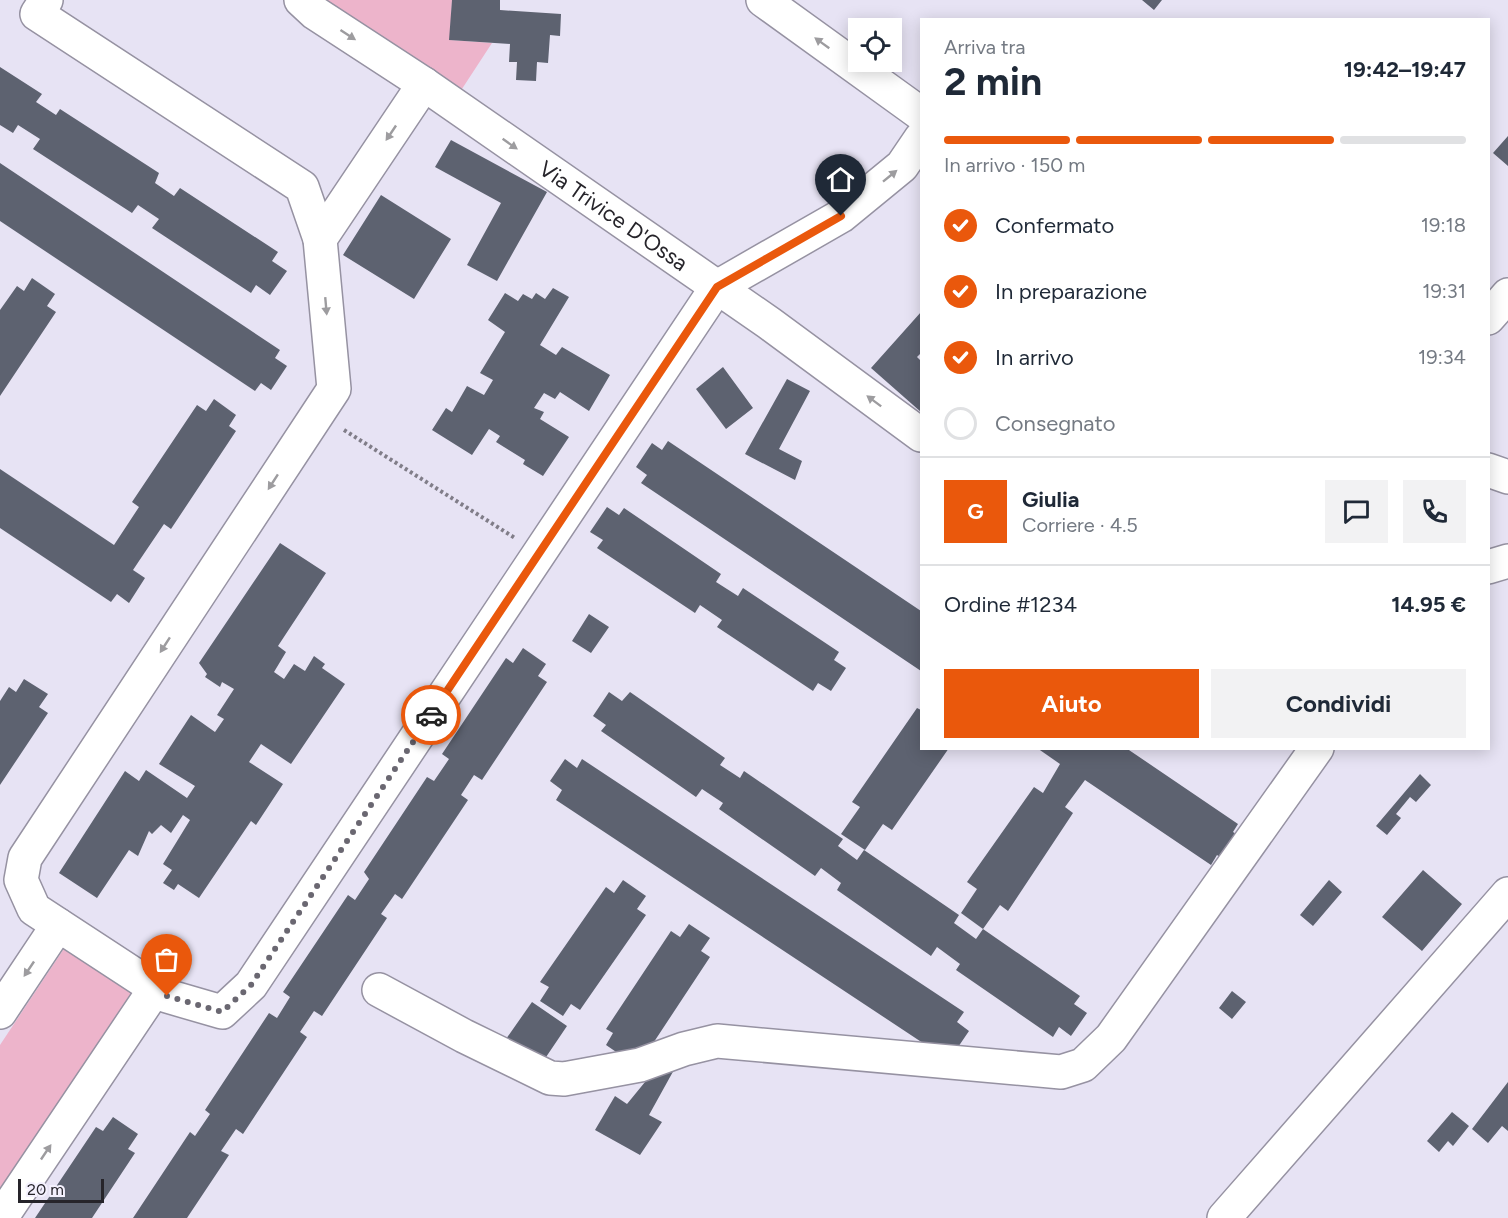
<!DOCTYPE html>
<html lang="it">
<head>
<meta charset="utf-8">
<style>
	:root { --surface:#fff; --page:#f2f2f3; --text:#1f2937; --muted:#747a83; --line:#e0e1e3; --accent:#ea580c }
	body { margin:0; font-family:Figtree,sans-serif; background:var(--page); color:var(--text); height:100vh; display:flex; flex-direction:column; font-size:22px; white-space:nowrap }
	* { box-sizing:border-box; margin:0 }
	p { font-size:20px; color:var(--muted) }
	.icon { flex:none; width:33px; height:33px; fill:none; stroke:currentColor; stroke-width:2; stroke-linecap:round; stroke-linejoin:round }
	.map { position:relative; flex:1; overflow:hidden }
	.sheet { position:absolute; left:920px; top:18px; width:570px; height:732px; display:flex; flex-direction:column; background:var(--surface); border-radius:0px; box-shadow:0 3px 15px #0003 }
	.sheet>* { flex:none }
	.buttons { position:absolute; left:848px; top:18px; display:grid; gap:12px }
	.buttons a { display:grid; place-items:center; width:54px; height:54px; border-radius:0px; background:var(--surface); box-shadow:0 3px 15px #0003; font-size:30px }
	.scale { position:absolute; left:18px; bottom:15px; width:86px; box-sizing:border-box; padding-left:6px; border:3px solid #26242a; border-top:0; font-size:16px; line-height:21px; white-space:nowrap; color:#26242a; -webkit-text-stroke:4px #f4f1fe; paint-order:stroke }
	.pin { position:absolute; display:grid; place-items:center; width:51px; height:51px; color:#fff; margin:-62px -26px; border-radius:50% 50% 50% 0; rotate:-45deg; box-shadow:0 0 6px #0007 }
	.pin .icon { rotate:45deg }
	.courier { position:absolute; display:grid; place-items:center; width:60px; height:60px; margin:-30px; border:4px solid #ea580c; border-radius:50%; background:#fff; color:#222; box-shadow:0 2px 8px #0007 }
	.head em { font-style:normal; font-weight:700 }
	.head div { display:flex; flex-direction:column-reverse }
	.head { display:flex; align-items:center; justify-content:space-between; height:102px; padding:0 24px }
	h1 { font-size:39px; font-weight:700; line-height:45px }
	.bar { display:grid; grid-template-columns:repeat(4,1fr); gap:9px 6px; align-content:center; height:72px; padding:0 24px }
	.bar i { height:8px; border-radius:4px; background:var(--line) }
	.bar .active { background:var(--accent) }
	.bar p { grid-column:span 4 }
	.line { display:flex; align-items:center; gap:15px; padding:0 24px; border-top:2px solid var(--line) }
	.line div { flex:1 }
	.round { display:grid; place-items:center; flex:none; width:63px; height:63px; border-radius:0px; background:var(--page) }
	ol { padding:0 24px; list-style:none }
	li { display:flex; align-items:center; gap:18px; height:66px }
	li p { margin-inline-start:auto }
	li .icon { padding:6px; border-radius:50%; background:var(--accent); color:#fff; stroke-width:4 }
	li:last-child { color:var(--muted) }
	li i { width:33px; height:33px; border:3px solid var(--line); border-radius:50% }
	.button { display:flex; gap:12px; margin-top:auto; padding:12px 24px }
	.button a { flex:1; height:69px; border-radius:0px; background:var(--accent); color:#fff; font-size:24px; font-weight:700; line-height:69px; text-align:center }
	.button a+a { background:var(--page); color:var(--text) }
	.map>svg:first-child { display:block }
</style>
</head>
<body>
<div class="map">
<svg width="1508" height="1218" viewBox="0 0 1508 1218">
	<rect width="100%" height="100%" fill="#e7e3f4"/>
	<path fill="#edb4cb" d="M320 0H452L450 40 492 43 458 95Z
		M65 947 133 992 0 1191V1045Z"/>
	<path fill="#5d6270" d="M452 0H500V10L561 14 560 36 550 35 548 63 537 62 536 81 516 80 517 62H509L510 44 449 40Z
		M1142 0H1162L1154 10Z
		M0 67 42 94 36 102 56 115 60 109 159 173 155 183 174 196 180 188 278 252 272 261 287 271 270 295 256 285 251 293 152 228 159 219 138 205 132 213 33 149 40 139 18 125 13 133 0 125Z
		M1508 136V166L1493 153Z
		M451 140 547 192 497 281 467 265 501 203 435 167Z
		M0 163 280 350 275 358 287 366 271 390 261 383 255 391 0 221Z
		M381 195 451 239 414 299 343 255Z
		M32 278 55 294 47 306 56 312 0 396V310L17 286 24 291Z
		M553 288 569 297 540 345 556 355 562 347 610 375 589 411 560 392 555 399 544 393 534 408 544 412 540 419 569 437 543 476 523 464 525 460 496 442 500 436 489 429 472 455 432 430 446 408 452 412 467 386 484 395 493 380 480 373 505 332 488 320 505 293 518 301 523 294 532 299 536 293 545 299Z
		M921 312V353L917 357 921 361V412L871 368Z
		M723 367 753 408 726 429 696 389Z
		M787 379 810 391 779 449 802 461 795 480 745 454Z
		M214 399 236 415 229 426 236 431 171 529 164 524 139 561 133 570 145 578 129 603 117 594 111 602 0 528V469L114 545 139 507 132 502 197 405 206 411Z
		M668 441 921 611V671L641 483 647 475 636 467 652 443 662 450Z
		M607 507 619 515 624 508 721 574 716 582 738 596 743 588 839 652 834 660 846 668 831 691 818 683 813 691 717 627 722 620 700 605 695 613 597 548 603 540 590 532Z
		M280 543 326 573 278 646 286 652 274 672 284 679 294 664 305 671 314 656 325 664 322 668 345 684 291 764 261 744 249 762 283 784 256 825 251 821 199 898 178 884 174 890 163 883 172 870 163 864 190 820 183 815 171 833 161 825 152 834 149 831 138 856 129 850 97 898 59 873 125 771 139 781 146 770 187 798 195 786 159 764 191 715 215 732 224 719 217 715 234 689 222 682 220 687 205 677 207 674 199 663Z
		M589 614 609 627 591 653 572 641Z
		M523 648 546 664 538 676 547 682 482 780 474 775 461 795 468 800 402 899 395 894 381 914 387 918 322 1016 314 1011 300 1032 307 1037 243 1134 236 1129 221 1151 229 1155 187 1218H133L190 1132 195 1136 210 1114 205 1110 269 1013 277 1018 290 997 283 992 348 895 355 900 369 879 364 872 427 777 434 781 449 759 442 754 506 658 513 663Z
		M24 679 48 694 39 707 48 713 0 785V701L9 687 16 692Z
		M609 692 622 701 630 692 725 758 720 765 740 778 744 771 843 839 838 846 857 860 864 850 959 915 954 923 976 939 983 929 1080 996 1074 1004 1087 1013 1071 1036 1059 1027 1053 1037 956 970 960 964 937 947 931 956 837 890 841 883 821 868 815 876 719 809 723 803 702 789 696 797 601 731 606 725 593 716Z
		M917 708 921 710V748H949L892 830 883 824 865 850 841 834 860 807 852 802Z
		M1037 748H1126L1238 824 1233 832 1244 839 1228 863 1217 855 1211 865 1085 780 1065 807 1073 813 1008 911 1000 905 983 929 961 913 977 889 967 882 1034 787 1043 793 1060 764Z
		M565 759 577 768 582 759 964 1012 957 1022 969 1031 954 1053 940 1044 935 1051 556 800 562 790 550 781Z
		M1420 774 1431 785 1416 802 1410 797 1396 814 1401 818 1387 835 1376 826Z
		M1423 870 1462 904 1422 951 1382 917Z
		M623 880 646 896 637 909 646 915 580 1010 571 1004 563 1016 540 1001 549 987 540 982 606 887 614 893Z
		M1329 880 1342 892 1313 926 1300 915Z
		M689 924 710 938 701 951 710 957 646 1054 637 1047 628 1060 606 1045 613 1033 606 1029 671 931 680 937Z
		M1232 991 1246 1002 1232 1019 1219 1008Z
		M532 1002 567 1026 542 1063 506 1039Z
		M675 1068 649 1115 662 1122 640 1155 595 1130 615 1096 627 1104 645 1082 638 1078Z
		M1508 1082V1131L1502 1126 1488 1143 1472 1129Z
		M1452 1112 1469 1126 1453 1146 1448 1141 1439 1152 1427 1141Z
		M113 1117 138 1134 128 1149 135 1153 92 1218H35L96 1127 103 1131Z"/>
	<g fill="none" stroke-linecap="round" stroke-linejoin="round">
		<g stroke="#9692a2" stroke-width="36">
			<g id="minor">
				<path d="M46 0 37 14 302 187 320 239"/>
				<path id="s1" d="M301 0 315 13 424 84 769 323 921 435"/>
				<path d="M763 0 921 114"/>
				<path d="M424 84 320 239 334 389 25 858 21 880 34 909 167 996 222 1012 251 985 717 287 841 216 902 166 921 138"/>
				<path d="M1488 318 1508 295"/>
				<path d="M1488 470 1508 477"/>
				<path d="M1488 567 1508 561"/>
				<path d="M379 990 464 1036 550 1078 564 1079 640 1065 684 1049 717 1041 1061 1072 1083 1065 1111 1038 1317 748"/>
				<path d="M0 1012 58 925"/>
				<path d="M1 1218 155 989"/>
				<path d="M1224 1218 1508 894"/>
			</g>
		</g>
		<path stroke="#807d88" stroke-width="4" stroke-dasharray="3 3" stroke-linecap="butt" d="M344 430 515 538"/>
		<use href="#minor" stroke="#fff" stroke-width="33"/>
	</g>
	<defs><path id="oneway-solid" d="M-6-.8H1V-3.2L6.5 0L1 3.2V.8H-6Z" transform="scale(1.5)"/></defs>
	<g fill="#9d9c9f">
		<use href="#oneway-solid" transform="translate(348 35) rotate(33)"/>
		<use href="#oneway-solid" transform="translate(822 43) rotate(-144)"/>
		<use href="#oneway-solid" transform="translate(391 133) rotate(124)"/>
		<use href="#oneway-solid" transform="translate(510 144) rotate(35)"/>
		<use href="#oneway-solid" transform="translate(890 176) rotate(-39)"/>
		<use href="#oneway-solid" transform="translate(326 306) rotate(85)"/>
		<use href="#oneway-solid" transform="translate(874 401) rotate(-143)"/>
		<use href="#oneway-solid" transform="translate(273 482) rotate(123)"/>
		<use href="#oneway-solid" transform="translate(165 645) rotate(123)"/>
		<use href="#oneway-solid" transform="translate(29 969) rotate(124)"/>
		<use href="#oneway-solid" transform="translate(46 1152) rotate(-56)"/>
	</g>
	<g fill="none" stroke-linecap="round" stroke-linejoin="round">
		<path stroke="#6a6771" stroke-width="6" stroke-dasharray="0 10.8" d="M167 996 222 1012 251 985 431 715"/>
		<path stroke="#ea580c" stroke-width="8" d="M431 715 717 287 841 216"/>
	</g>
	<g text-anchor="middle" dominant-baseline="central" stroke-width="6" stroke-linejoin="round" paint-order="stroke">
		<g font-size="22" fill="#26242a" stroke="#f4f1fe">
			<text stroke="none"><textPath href="#s1" startOffset="380">Via Trivice D'Ossa</textPath></text>
		</g>
	</g>
</svg>
<div class="buttons">
<a><svg class="icon" aria-label="locate" viewBox="0 0 24 24"><circle cx="12" cy="12" r="6"/><path d="M12 2v4M12 18v4M2 12h4M18 12h4"/></svg></a>
</div>
<div class="scale">20 m</div>
<div class="pin" style="left:167px;top:996px;background:#ea580c"><svg class="icon" aria-label="bag" viewBox="0 0 24 24"><path d="M5 8h14l-1 12H6zM9 8a3 3 0 0 1 6 0"/></svg></div>
<div class="pin" style="left:841px;top:216px;background:#1f2937"><svg class="icon" aria-label="home" viewBox="0 0 24 24"><path d="M3 11l9-7 9 7M6 9v11h12V9"/></svg></div>
<div class="courier" style="left:431px;top:715px"><svg class="icon" aria-label="car" viewBox="0 0 24 24"><path d="M5 17H2v-5l4-1 3-4h7l3 4 3 1v5h-3M9 17h6M6 11h13"/><circle cx="7" cy="17" r="2"/><circle cx="17" cy="17" r="2"/></svg></div>
<section class="sheet">
<div class="head"><div><h1>2 min</h1><p>Arriva tra</p></div><em>19:42–19:47</em></div>
<div class="bar"><i class="active"></i><i class="active"></i><i class="active"></i><i></i><p>In arrivo · 150 m</p></div>
<ol>
<li><svg class="icon" aria-label="check" viewBox="0 0 24 24"><path d="M5 12l5 5 9-10"/></svg>Confermato<p>19:18</p></li>
<li><svg class="icon" aria-label="check" viewBox="0 0 24 24"><path d="M5 12l5 5 9-10"/></svg>In preparazione<p>19:31</p></li>
<li><svg class="icon" aria-label="check" viewBox="0 0 24 24"><path d="M5 12l5 5 9-10"/></svg>In arrivo<p>19:34</p></li>
<li><i></i>Consegnato</li>
</ol>
<div class="line" style="height:108px"><b class="round" style="background:var(--accent);color:#fff">G</b><div><b>Giulia</b><p>Corriere · 4.5</p></div><a class="round"><svg class="icon" aria-label="chat" viewBox="0 0 24 24"><path d="M4 5h16v11H9l-5 4z"/></svg></a><a class="round"><svg class="icon" aria-label="phone" viewBox="0 0 24 24"><path d="M5 4h4l2 5-3 2q2 4 5 5l2-3 5 2v4C11 20 4 13 5 4z"/></svg></a></div>
<div class="line" style="height:78px"><div>Ordine #1234</div><b>14.95 €</b></div>
<div class="button"><a>Aiuto</a><a>Condividi</a></div>
</section>
</div>
</body>
</html>
